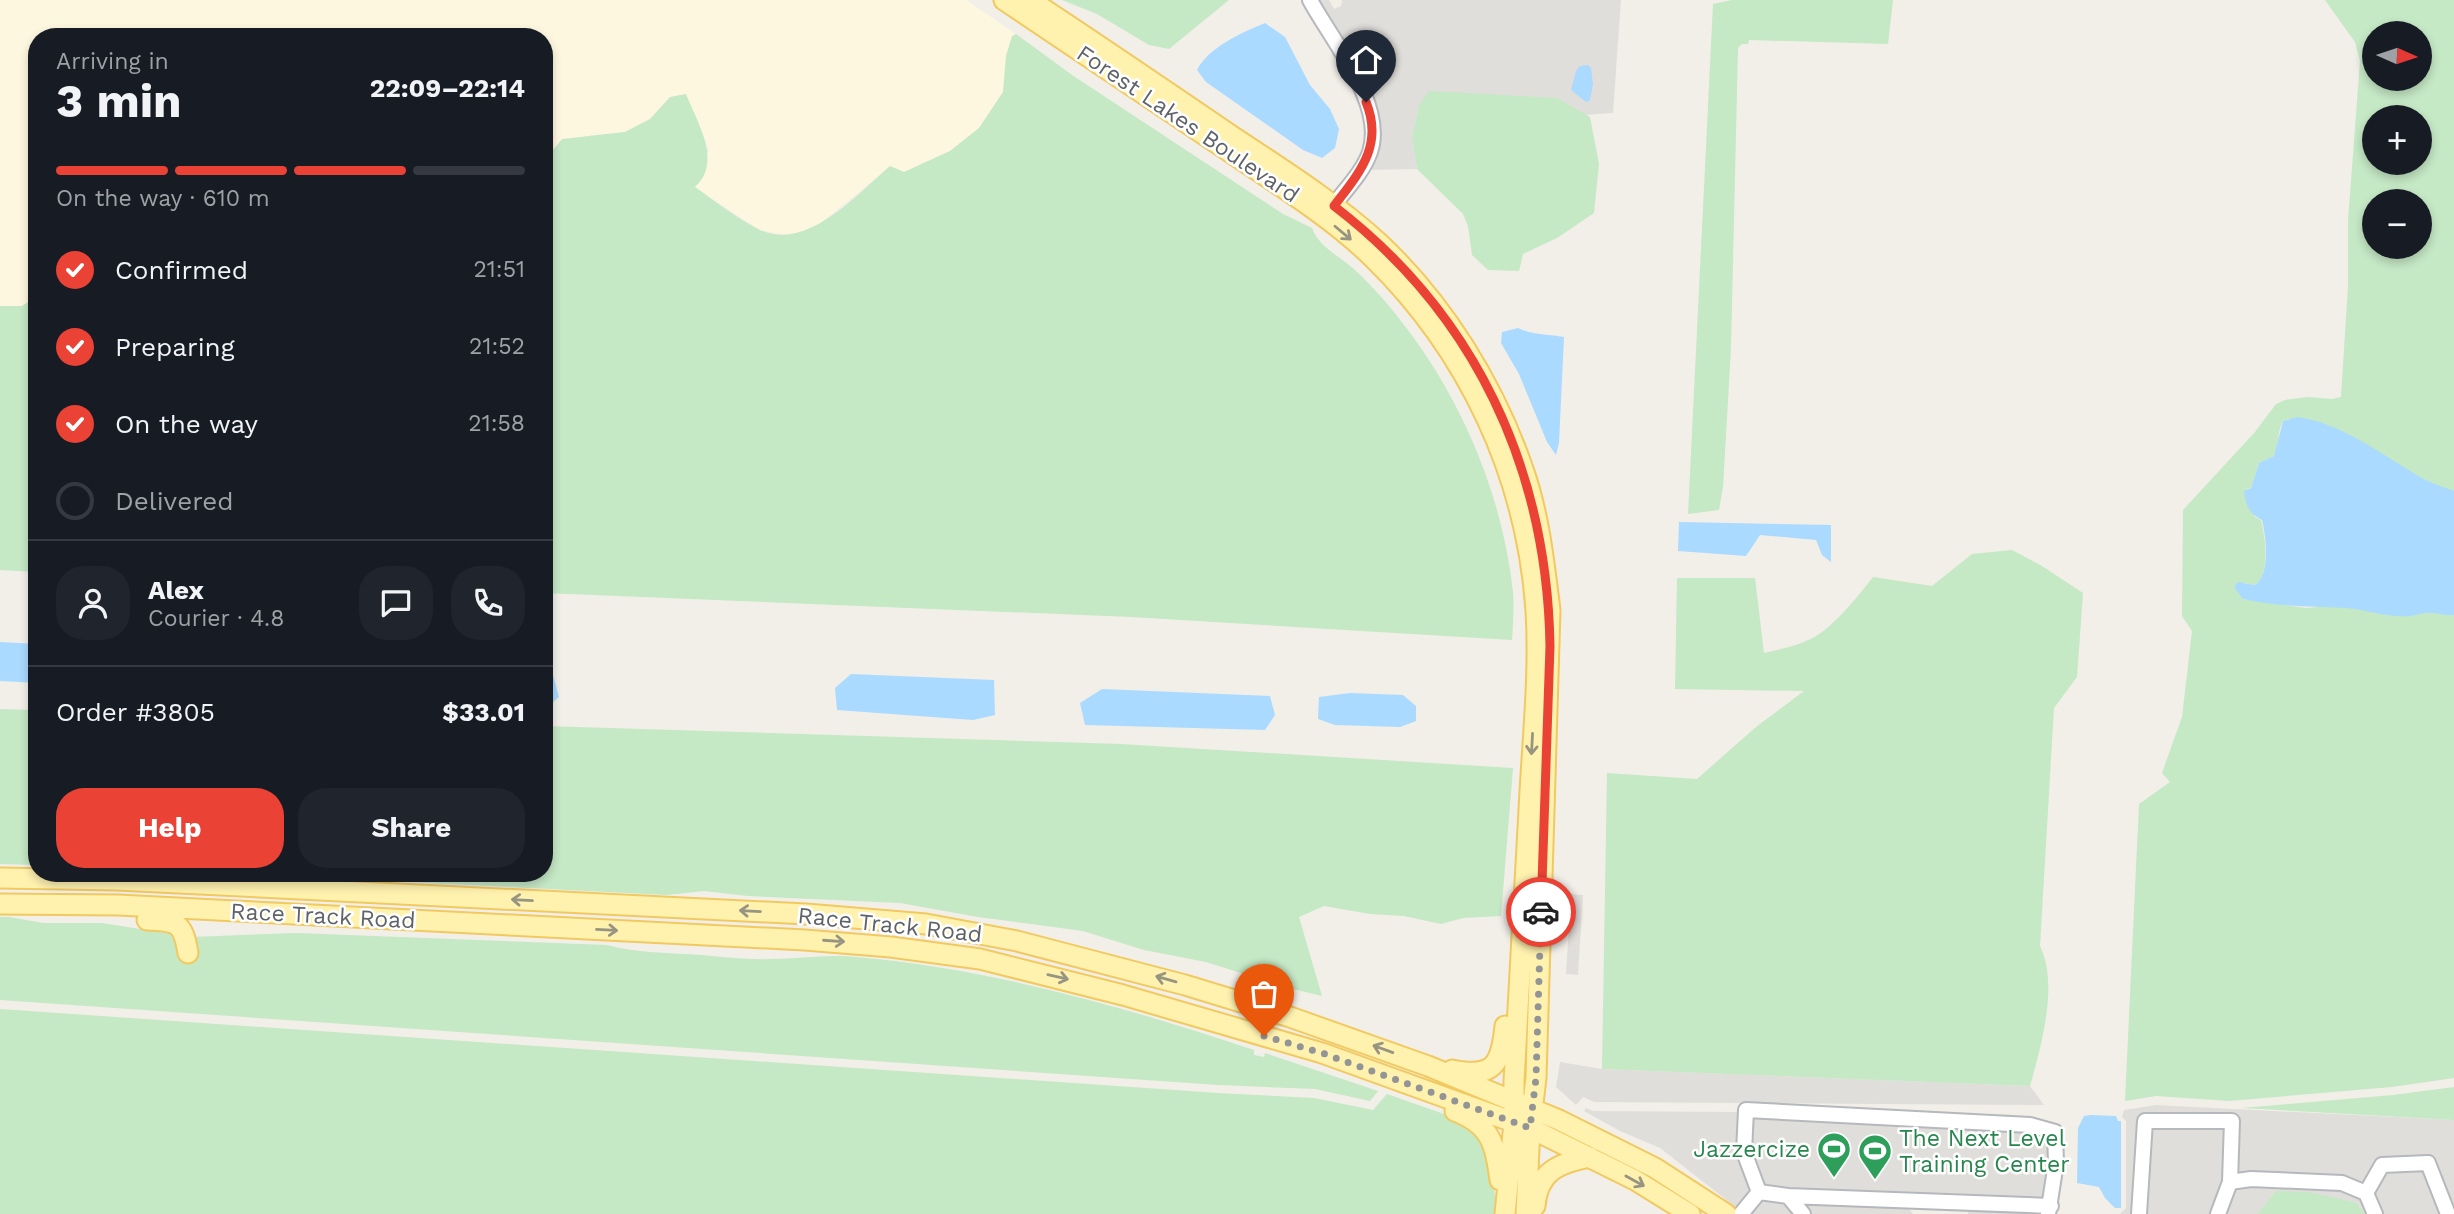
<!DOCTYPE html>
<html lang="en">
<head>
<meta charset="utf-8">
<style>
	:root { --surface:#171b24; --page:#20242c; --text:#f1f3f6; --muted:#9ea1a6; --line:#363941; --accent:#ea4335 }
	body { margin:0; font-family:"Work Sans",sans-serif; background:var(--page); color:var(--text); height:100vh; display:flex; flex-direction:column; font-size:26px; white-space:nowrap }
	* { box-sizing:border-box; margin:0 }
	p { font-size:23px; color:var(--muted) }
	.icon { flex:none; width:38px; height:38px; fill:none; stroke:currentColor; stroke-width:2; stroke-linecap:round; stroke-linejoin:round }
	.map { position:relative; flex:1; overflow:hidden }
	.panel { position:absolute; left:28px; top:28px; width:525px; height:854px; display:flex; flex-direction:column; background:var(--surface); border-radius:28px; box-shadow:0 4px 10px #0003 }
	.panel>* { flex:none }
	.needle { width:46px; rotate:93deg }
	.fabs { position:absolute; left:2362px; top:21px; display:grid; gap:14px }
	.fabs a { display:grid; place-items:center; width:70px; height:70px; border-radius:50%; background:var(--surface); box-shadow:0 4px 10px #0003; font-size:35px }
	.pin { position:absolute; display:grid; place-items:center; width:60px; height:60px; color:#fff; margin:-72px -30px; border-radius:50% 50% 50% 0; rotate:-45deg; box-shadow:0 0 7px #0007 }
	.pin .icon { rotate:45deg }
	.courier { position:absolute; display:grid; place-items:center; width:70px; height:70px; margin:-35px; border:5px solid #ea4335; border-radius:50%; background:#fff; color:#222; box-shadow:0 2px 9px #0007 }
	.summary em { font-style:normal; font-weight:700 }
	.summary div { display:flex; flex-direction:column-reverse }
	.summary { display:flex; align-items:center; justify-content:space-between; height:119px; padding:0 28px }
	h1 { font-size:46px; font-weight:700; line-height:52px }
	.bar { display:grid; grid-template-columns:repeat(4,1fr); gap:10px 7px; align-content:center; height:84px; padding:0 28px }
	.bar i { height:9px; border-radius:5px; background:var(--line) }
	.bar .selected { background:var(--accent) }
	.bar p { grid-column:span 4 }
	.line { display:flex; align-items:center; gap:18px; padding:0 28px; border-top:2px solid var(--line) }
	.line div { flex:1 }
	.round { display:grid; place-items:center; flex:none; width:74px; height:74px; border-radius:28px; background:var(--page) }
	ol { padding:0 28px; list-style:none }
	li { display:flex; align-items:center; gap:21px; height:77px }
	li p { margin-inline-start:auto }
	li .icon { padding:7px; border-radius:50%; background:var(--accent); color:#fff; stroke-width:4 }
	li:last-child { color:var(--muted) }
	li i { width:38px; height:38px; border:4px solid var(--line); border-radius:50% }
	.cta { display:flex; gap:14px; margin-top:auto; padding:14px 28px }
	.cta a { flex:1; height:80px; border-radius:28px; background:var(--accent); color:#fff; font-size:28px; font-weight:700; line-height:80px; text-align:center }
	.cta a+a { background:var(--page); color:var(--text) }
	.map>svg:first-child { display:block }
</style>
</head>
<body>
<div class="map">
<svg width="2454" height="1214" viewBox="0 0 2454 1214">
	<rect width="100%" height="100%" fill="#f1efe8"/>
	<path fill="#fef7e0" d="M0 0H966L1016 34 1012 36 1006 56 1003 92 979 128 950 151 904 172 890 167 817 226 791 236 760 230 694 187 709 150 685 94 670 97 650 119 625 132 587 136 544 151V37H37V214L33 299 22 306H0Z"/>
	<path fill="#e0deda" d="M1317 0H1329L1334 9 1341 6 1342 0H1621L1613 113 1585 115 1557 98 1419 105 1412 137 1417 169 1367 170 1376 151 1378 116 1365 85Z
		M1571 894 1583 895 1578 975 1566 974Z
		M1560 1062 1602 1069 2030 1086 2044 1105 1594 1102 1583 1097 1576 1105 1556 1087Z
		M2156 1105 2454 1120V1214L2434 1162 2382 1160 2364 1186 2236 1176 2238 1122 2145 1116 2133 1214H2120L2126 1208V1121L2122 1117 2124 1110Z
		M1586 1108 1593 1111 1741 1112 1753 1191 1738 1209 1660 1148 1620 1131 1584 1111Z
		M1752 1116 2029 1130 2048 1135 2045 1201 1764 1188 1750 1152Z
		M2150 1126H2226L2224 1182 2212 1214H2145Z
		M2424 1168 2442 1214H2381L2372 1193 2386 1170Z
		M2252 1184 2341 1188 2362 1196 2369 1214H2365L2357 1203 2276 1191 2257 1214H2224L2234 1188Z
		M1762 1198 1785 1201 1796 1214H1748Z
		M1800 1202 1907 1206 1913 1214H1810Z
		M1968 1207 2043 1211 2042 1214H1968Z"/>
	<path fill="#c5e8c5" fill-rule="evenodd" d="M1062 0H1229L1169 49 1149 45 1097 14Z
		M1732 0H1893L1888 44 1749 40 1748 44H1742L1738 48 1731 348 1723 487 1719 510 1688 514 1713 4Z
		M2325 0H2454V1078L2392 1087 2229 1101 2156 1096 2125 1101 2139 804 2170 782 2162 773 2182 717 2192 631 2182 616 2183 510 2255 432 2276 404 2285 400 2308 397 2332 399 2341 397 2348 286V221L2360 61 2355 42ZM2375 33H2420V79H2375ZM2375 117H2420V163H2375ZM2375 201H2420V247H2375ZM2289 419 2318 607 2306 608 2243 599 2234 586 2245 583 2255 585C2271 573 2265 537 2261 520L2255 517 2247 489 2251 488 2259 463 2274 456C2279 445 2277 432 2283 421Z
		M1016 34 1072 75 1283 214 1312 228C1317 243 1333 253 1345 262 1359 272 1371 286 1383 299 1454 381 1501 484 1513 592 1514 608 1513 625 1512 640L1131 617 544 593V151L554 149 562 139 625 132 650 119 670 97 686 94C697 122 723 162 695 187 715 201 736 218 758 229 806 253 856 195 890 166L904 172 950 151 979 128 1003 92 1006 56 1012 36Z
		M1429 91 1557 98 1590 117 1599 164 1594 213 1557 238 1523 254 1519 271 1488 270 1472 255 1468 226 1463 214 1417 169 1412 137 1419 105Z
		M37 214V572L0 570V306H22L33 299Z
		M2012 550 2042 566 2083 593 2077 677 2054 708 2040 946C2059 985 2041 1046 2030 1086L1602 1069 1607 773 1697 779 1756 727 1804 691 1675 689 1677 578H1755L1764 653C1782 649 1801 645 1816 636 1835 625 1860 594 1873 577L1932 586 1972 554Z
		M0 709 37 710V865L0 864Z
		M544 726 1121 744 1513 768 1501 916 1463 918 1441 924 1404 916 1370 914 1324 906 1299 917 1322 996 1289 988 1206 962 1144 950 1083 931 978 917 900 903 748 896 704 891 667 895 231 873H544Z
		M0 917H9L43 923H102L191 937 297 933 607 945C638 953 670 953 702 955 725 957 748 960 771 959 799 959 828 954 856 957 992 969 1125 1007 1254 1050V1055L1264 1057 1265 1053 1378 1091 1370 1101 1315 1089 1218 1085 0 1000Z
		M0 1009 1218 1093 1314 1098 1373 1110 1387 1094 1464 1121 1487 1145 1498 1214H0Z
		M2454 1087V1120L2242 1108 2393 1095Z
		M2276 1191 2309 1192 2357 1203 2365 1214H2257Z"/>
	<path fill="#aadaff" d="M1265 23 1285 37 1310 85 1330 109 1339 129 1335 148 1322 158 1303 150 1206 82 1197 70C1209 47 1241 33 1265 23Z
		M1588 65 1591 68 1593 84 1590 100 1586 102 1571 90 1576 71 1580 66Z
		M1518 328C1533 335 1548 334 1564 337L1559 443 1556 455 1547 442 1519 374 1501 343 1502 332Z
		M2297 417C2343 423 2384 457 2424 479 2433 484 2444 487 2454 491V615C2444 616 2436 612 2427 613 2422 613 2416 615 2411 616 2389 618 2368 610 2346 608 2311 606 2278 607 2243 599L2234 587 2238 582 2255 585C2271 573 2266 537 2262 520 2249 514 2245 504 2244 491L2251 488 2259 463 2274 456 2283 421Z
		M1679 522 1831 525V562L1822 555 1816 540 1760 535 1746 556 1678 551Z
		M0 642 37 644V683L0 681Z
		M544 671H552L559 697 546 708H544Z
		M851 674 994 680 995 715 973 720 837 710 835 688Z
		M1102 689 1270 696 1275 715 1265 730 1085 725 1080 703Z
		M1350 693 1403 695 1416 706V721L1400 727 1335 725 1318 719 1319 697Z
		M2091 1115 2116 1116 2118 1121H2121V1208H2115L2105 1198 2099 1187 2077 1183 2078 1128 2084 1116Z"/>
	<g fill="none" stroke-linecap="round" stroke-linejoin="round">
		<g stroke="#b5b8bc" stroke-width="18">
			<path id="minor" d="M1310 0C1332 41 1386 104 1370 152 1363 172 1346 189 1333 206
				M2230 1182 2251 1179 2342 1183 2366 1193 2375 1214
				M1759 1192 1788 1196 2051 1206
				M2366 1193 2382 1165 2428 1163 2448 1214
				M1788 1196 1803 1214
				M1741 1214 1759 1192 1744 1152 1746 1110 2030 1125 2055 1132 2056 1163 2048 1214
				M2139 1214 2145 1121H2232L2230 1182 2218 1214"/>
		</g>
		<g stroke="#f2c960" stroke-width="23">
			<path id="major" d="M1004 0C1077 49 1151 99 1224 148 1275 183 1329 215 1373 258 1469 352 1527 477 1536 611 1540 675 1532 746 1529 810 1524 900 1519 991 1514 1081V1123L1505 1214
				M1030 0C1097 44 1163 89 1229 134 1280 168 1333 201 1379 243 1444 304 1494 385 1523 469 1539 514 1544 562 1550 610L1536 1078 1530 1128 1526 1214
				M0 878 117 880 806 914 926 924 1017 941 1185 985 1290 1017 1428 1066 1559 1120 1655 1168 1726 1214
				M0 904 118 905 805 940 891 947 980 959 1123 995 1322 1053 1530 1128 1635 1180 1690 1214
				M147 920C177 921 183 922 188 953
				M1452 1070C1494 1078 1501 1065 1505 1026
				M1455 1111C1492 1125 1495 1145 1500 1180
				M1535 1206C1538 1171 1559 1163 1590 1157"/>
		</g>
		<use href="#minor" stroke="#fff" stroke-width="14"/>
		<use href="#major" stroke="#fff2af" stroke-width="19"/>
	</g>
	<defs><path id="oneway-shaft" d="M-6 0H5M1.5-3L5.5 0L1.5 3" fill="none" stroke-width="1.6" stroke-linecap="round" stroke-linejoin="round" transform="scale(1.75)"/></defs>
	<g stroke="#979581">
		<use href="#oneway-shaft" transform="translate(1343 233) rotate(40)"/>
		<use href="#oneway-shaft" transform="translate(1532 744) rotate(93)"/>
		<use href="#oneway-shaft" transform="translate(522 900) rotate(-177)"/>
		<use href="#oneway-shaft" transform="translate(750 911) rotate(-177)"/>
		<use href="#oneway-shaft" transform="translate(607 930) rotate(3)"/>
		<use href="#oneway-shaft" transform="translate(834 941) rotate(4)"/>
		<use href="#oneway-shaft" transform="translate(1058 977) rotate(13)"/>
		<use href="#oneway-shaft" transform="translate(1166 979) rotate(-164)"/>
		<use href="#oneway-shaft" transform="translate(1383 1049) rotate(-160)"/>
		<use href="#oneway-shaft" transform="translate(1635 1181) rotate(29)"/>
	</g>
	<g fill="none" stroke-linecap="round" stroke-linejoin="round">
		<path stroke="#929495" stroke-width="7" stroke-dasharray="0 12.6" d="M1264 1036 1322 1053 1530 1128 1536 1078 1541 912"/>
		<path stroke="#ea4335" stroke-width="9" d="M1366 102C1384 146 1359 173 1334 206 1475 314 1547 468 1550 646L1541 912"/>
	</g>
	<defs>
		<g id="stadium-pin" transform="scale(1.75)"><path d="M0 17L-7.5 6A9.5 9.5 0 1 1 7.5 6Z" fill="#2e9e5b" stroke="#fff"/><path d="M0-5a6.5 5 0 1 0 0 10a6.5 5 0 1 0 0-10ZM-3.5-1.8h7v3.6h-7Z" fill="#fff"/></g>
	</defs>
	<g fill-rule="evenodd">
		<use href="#stadium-pin" x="1834" y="1149"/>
		<use href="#stadium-pin" x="1875" y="1151"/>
	</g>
	<g text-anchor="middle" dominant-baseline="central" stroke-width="5" stroke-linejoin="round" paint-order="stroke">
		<g font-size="23" fill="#5f6368" stroke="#fff">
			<text transform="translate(1188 124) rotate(34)">Forest Lakes Boulevard</text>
			<text transform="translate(323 916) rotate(3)">Race Track Road</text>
			<text transform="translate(890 925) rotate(6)">Race Track Road</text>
		</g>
		<g font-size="23" fill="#27864d" stroke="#fff" text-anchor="start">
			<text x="1899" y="1138">The Next Level<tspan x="1899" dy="26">Training Center</tspan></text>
			<text x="1810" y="1149" text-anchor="end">Jazzercize</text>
		</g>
	</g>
</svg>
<div class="fabs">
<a><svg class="needle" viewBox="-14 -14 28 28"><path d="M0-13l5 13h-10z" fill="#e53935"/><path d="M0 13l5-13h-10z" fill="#9ea1a6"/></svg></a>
<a>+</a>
<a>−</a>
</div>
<div class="pin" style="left:1264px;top:1036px;background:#ea580c"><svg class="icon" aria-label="bag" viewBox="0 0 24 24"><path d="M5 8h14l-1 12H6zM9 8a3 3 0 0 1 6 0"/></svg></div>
<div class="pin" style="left:1366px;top:102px;background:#1f2937"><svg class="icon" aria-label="home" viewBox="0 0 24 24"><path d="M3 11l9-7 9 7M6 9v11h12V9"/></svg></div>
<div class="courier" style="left:1541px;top:912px"><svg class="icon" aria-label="car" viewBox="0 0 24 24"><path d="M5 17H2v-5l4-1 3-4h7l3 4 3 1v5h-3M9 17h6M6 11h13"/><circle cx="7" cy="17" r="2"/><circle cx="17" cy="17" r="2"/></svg></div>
<section class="panel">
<div class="summary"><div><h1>3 min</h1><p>Arriving in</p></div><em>22:09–22:14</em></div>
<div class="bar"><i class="selected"></i><i class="selected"></i><i class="selected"></i><i></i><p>On the way · 610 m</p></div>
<ol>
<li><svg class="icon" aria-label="check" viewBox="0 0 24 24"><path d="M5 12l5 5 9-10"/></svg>Confirmed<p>21:51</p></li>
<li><svg class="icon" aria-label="check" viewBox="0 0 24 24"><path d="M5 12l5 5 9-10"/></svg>Preparing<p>21:52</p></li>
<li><svg class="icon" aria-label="check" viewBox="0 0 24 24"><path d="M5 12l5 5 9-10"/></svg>On the way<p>21:58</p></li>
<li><i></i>Delivered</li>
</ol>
<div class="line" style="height:126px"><a class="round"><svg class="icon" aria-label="person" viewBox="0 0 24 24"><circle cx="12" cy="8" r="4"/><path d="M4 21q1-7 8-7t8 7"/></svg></a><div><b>Alex</b><p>Courier · 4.8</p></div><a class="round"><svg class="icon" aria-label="chat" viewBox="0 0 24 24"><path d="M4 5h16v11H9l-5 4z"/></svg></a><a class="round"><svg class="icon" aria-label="phone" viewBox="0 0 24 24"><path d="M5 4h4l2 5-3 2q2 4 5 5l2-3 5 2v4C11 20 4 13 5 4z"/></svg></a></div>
<div class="line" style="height:91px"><div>Order #3805</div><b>$33.01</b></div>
<div class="cta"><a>Help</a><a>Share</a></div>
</section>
</div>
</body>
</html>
